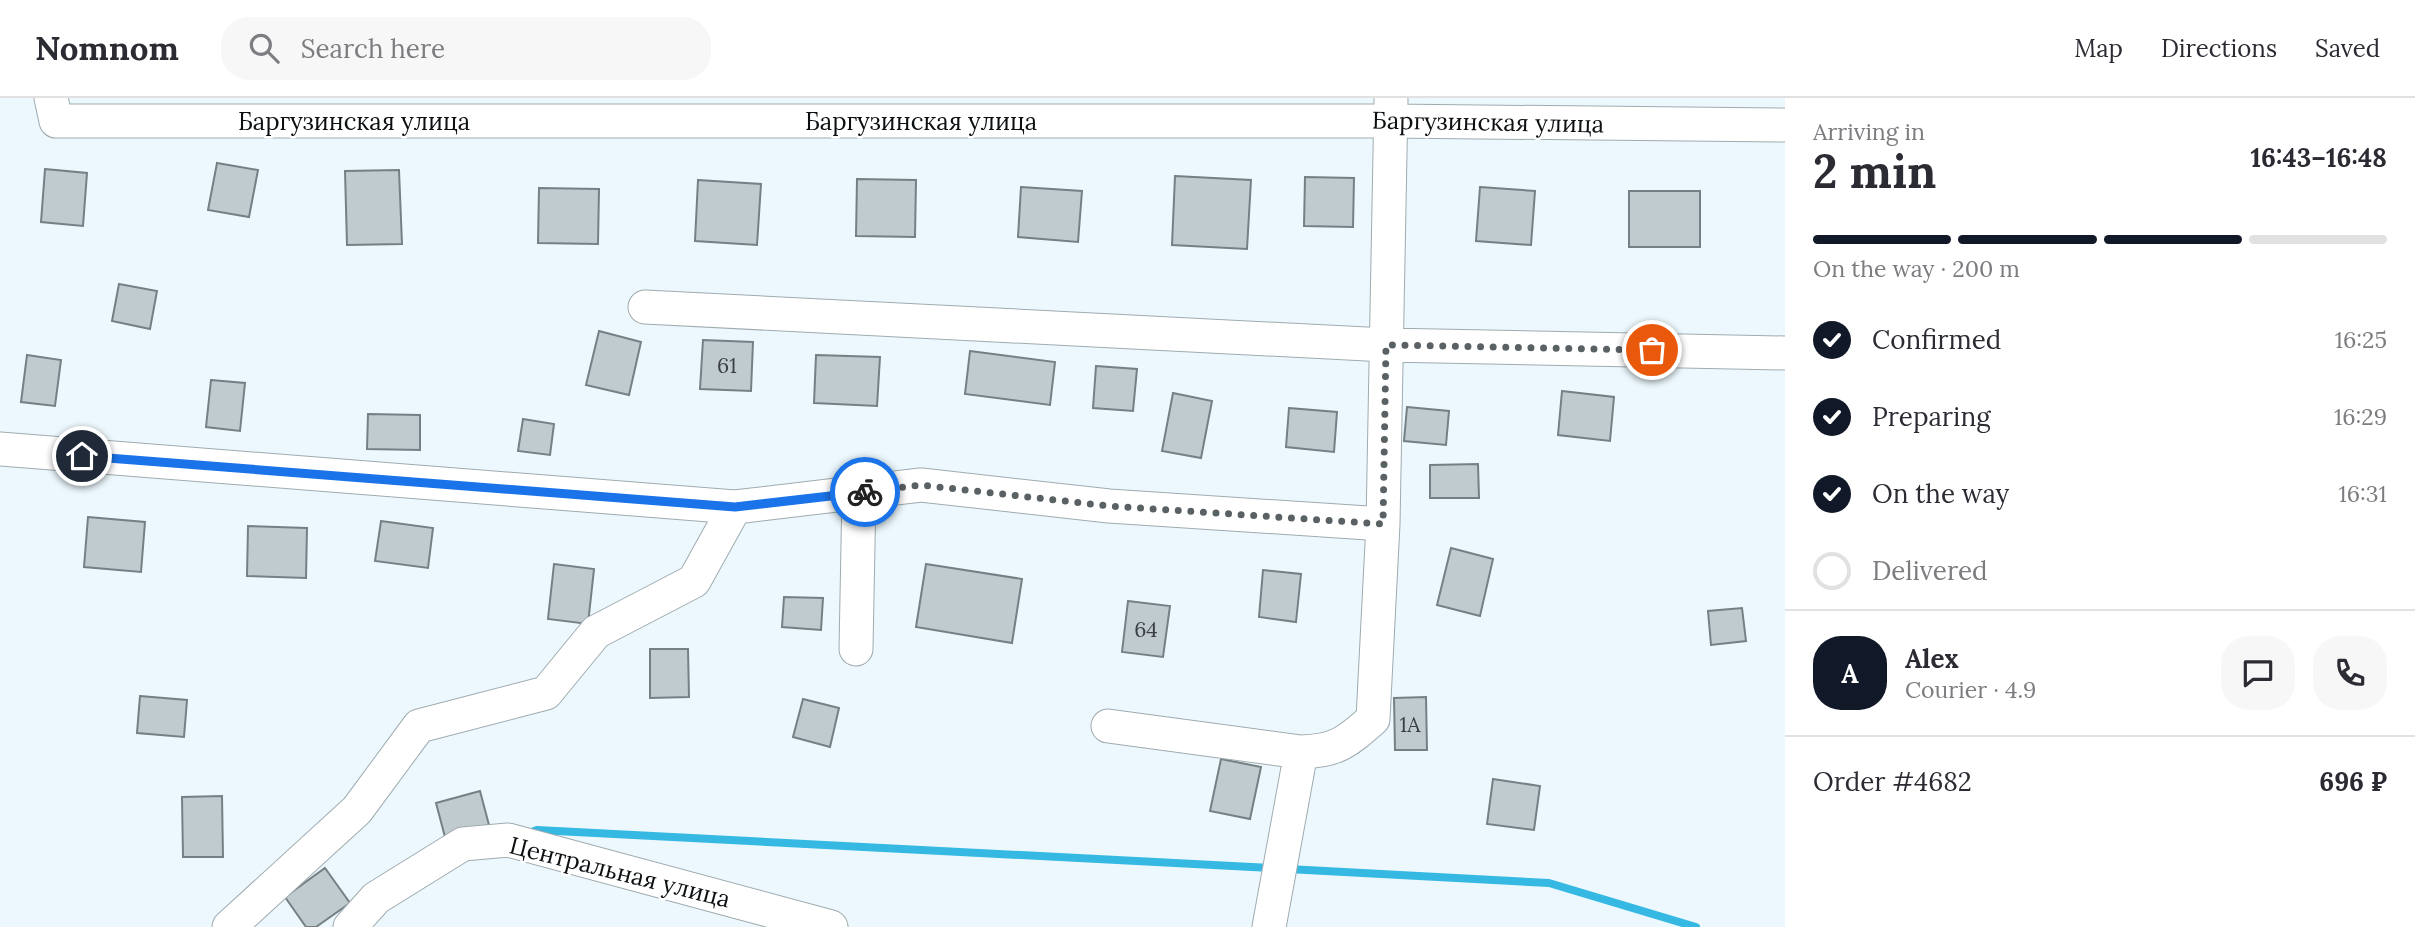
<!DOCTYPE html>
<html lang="en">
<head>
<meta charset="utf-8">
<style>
	:root { --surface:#fff; --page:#f7f7f7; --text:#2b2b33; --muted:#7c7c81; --line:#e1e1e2; --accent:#111827 }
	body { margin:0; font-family:Lora,serif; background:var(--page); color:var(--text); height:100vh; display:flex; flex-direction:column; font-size:26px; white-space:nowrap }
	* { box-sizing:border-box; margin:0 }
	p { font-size:23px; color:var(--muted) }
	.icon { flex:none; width:38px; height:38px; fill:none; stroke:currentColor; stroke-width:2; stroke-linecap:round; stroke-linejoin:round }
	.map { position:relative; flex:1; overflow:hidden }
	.sheet { display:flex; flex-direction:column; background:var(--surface); width:630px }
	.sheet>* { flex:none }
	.pin { position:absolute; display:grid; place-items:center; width:60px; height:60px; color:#fff; margin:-30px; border:4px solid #fff; border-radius:50%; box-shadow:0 2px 7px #0007 }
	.courier { position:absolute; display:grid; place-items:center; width:70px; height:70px; margin:-35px; border:5px solid #1a73e8; border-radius:50%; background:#fff; color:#222; box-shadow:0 2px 9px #0007 }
	.headline em { font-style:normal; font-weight:700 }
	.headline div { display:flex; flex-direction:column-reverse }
	.headline { display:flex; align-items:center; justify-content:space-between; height:119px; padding:0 28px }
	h1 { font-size:46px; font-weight:700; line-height:52px }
	.bar { display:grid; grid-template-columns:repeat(4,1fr); gap:10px 7px; align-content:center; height:84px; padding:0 28px }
	.bar i { height:9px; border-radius:5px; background:var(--line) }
	.bar .active { background:var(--accent) }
	.bar p { grid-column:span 4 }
	.line { display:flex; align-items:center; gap:18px; padding:0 28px; border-top:2px solid var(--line) }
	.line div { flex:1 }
	.round { display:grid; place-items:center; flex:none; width:74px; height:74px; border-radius:28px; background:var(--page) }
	ol { padding:0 28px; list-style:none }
	li { display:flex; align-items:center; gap:21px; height:77px }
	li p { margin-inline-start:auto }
	li .icon { padding:7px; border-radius:50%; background:var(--accent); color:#fff; stroke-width:4 }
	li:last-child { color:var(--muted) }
	li i { width:38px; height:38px; border:4px solid var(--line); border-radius:50% }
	header { display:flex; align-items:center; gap:42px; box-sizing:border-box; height:98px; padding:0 35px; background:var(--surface); border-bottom:2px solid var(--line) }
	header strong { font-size:33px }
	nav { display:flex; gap:38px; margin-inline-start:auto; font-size:24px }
	.search { width:490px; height:63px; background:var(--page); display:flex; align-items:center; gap:18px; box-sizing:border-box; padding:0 24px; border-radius:28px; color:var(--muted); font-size:26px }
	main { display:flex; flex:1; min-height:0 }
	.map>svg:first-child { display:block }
</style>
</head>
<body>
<header>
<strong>Nomnom</strong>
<div class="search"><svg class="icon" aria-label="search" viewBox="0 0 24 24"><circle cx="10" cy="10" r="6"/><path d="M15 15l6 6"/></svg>Search here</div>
<nav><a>Map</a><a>Directions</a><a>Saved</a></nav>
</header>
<main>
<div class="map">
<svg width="1785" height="829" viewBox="0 0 1785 829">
	<rect width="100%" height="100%" fill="#ecf8fd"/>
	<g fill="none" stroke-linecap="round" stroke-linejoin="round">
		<path stroke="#35b9e2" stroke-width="8" d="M526 736 537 732 1271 770
			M1288 771 1549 785 1696 829"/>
	</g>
	<path fill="#c0cbd0" stroke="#758084" stroke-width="2" d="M217 65 258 72 249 119 208 112Z
		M45 71 87 75 83 128 41 124Z
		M399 72 402 146 347 147 345 73Z
		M1175 78 1251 82 1247 151 1172 147Z
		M1305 79 1354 80 1353 129 1304 128Z
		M857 81 916 82 915 139 856 138Z
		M698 82 761 86 757 147 695 143Z
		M1021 89 1082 93 1078 144 1018 139Z
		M1480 89 1535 93 1531 147 1476 143Z
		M539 90 599 91 598 146 538 145Z
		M1629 93H1700V149H1629Z
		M119 186 157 193 150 231 112 223Z
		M599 233 641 244 629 297 586 287Z
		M703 242 753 244 751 293 700 291Z
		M970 253 1055 264 1050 307 965 296Z
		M27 257 61 262 55 308 21 304Z
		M816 257 880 259 877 308 814 305Z
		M1096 268 1137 271 1133 313 1093 310Z
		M211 282 245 285 240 333 206 329Z
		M1562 293 1614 299 1610 343 1558 337Z
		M1173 295 1212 303 1201 360 1162 353Z
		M1407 309 1449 313 1446 347 1404 343Z
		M1289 310 1337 314 1334 354 1286 349Z
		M368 316 420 317V352L367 351Z
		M523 321 554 326 550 357 518 353Z
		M1478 366 1479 400H1430V367Z
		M88 419 145 424 141 474 84 469Z
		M381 423 433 430 428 470 375 463Z
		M248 428 307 430 306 480 247 478Z
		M1451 450 1493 461 1480 518 1437 507Z
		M554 466 594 471 588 526 548 521Z
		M926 466 1022 481 1012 545 916 529Z
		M1263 472 1301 476 1296 524 1259 519Z
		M784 499 823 500 821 532 782 529Z
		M1128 503 1170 508 1163 559 1122 554Z
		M1742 510 1746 543 1711 547 1708 513Z
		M650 551H688L689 599 650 600Z
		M140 598 187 602 184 639 137 635Z
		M1426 599 1427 652H1395L1394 600Z
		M803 601 839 610 830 649 793 639Z
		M1221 661 1261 669 1250 721 1210 713Z
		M1493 681 1540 688 1534 732 1487 726Z
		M480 693 489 727 445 739 436 705Z
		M222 698 223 759H183L182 699Z
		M325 770 350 805 316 829H306L285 799Z"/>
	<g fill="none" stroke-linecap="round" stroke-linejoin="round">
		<g stroke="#9fabaf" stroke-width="35">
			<path id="minor" d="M51 0 56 23H1390L1785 27
				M645 209 1386 247 1785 255
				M0 351 735 409 921 387 1109 408 1383 426
				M856 551 859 394
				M1108 628 1301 654C1337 653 1347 644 1373 621L1383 426 1391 2
				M229 829 357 712 419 628 546 595 596 534 694 483 735 409
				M350 829 376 800 463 746 508 742 831 829
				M1269 829 1301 654"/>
		</g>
		<use href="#minor" stroke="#fff" stroke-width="33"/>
	</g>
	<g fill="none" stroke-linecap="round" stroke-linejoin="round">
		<path stroke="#5a6164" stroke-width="7" stroke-dasharray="0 12.6" d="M865 394 921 387 1109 408 1383 426 1386 247 1652 252"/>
		<path stroke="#1a73e8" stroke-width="9" d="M82 358 735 409 865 394"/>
	</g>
	<g text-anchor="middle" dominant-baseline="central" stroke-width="5" stroke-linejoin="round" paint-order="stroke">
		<g font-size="21" fill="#393f42">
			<text x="727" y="267">61</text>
			<text x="1146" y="531">64</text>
			<text x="1410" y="626">1А</text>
		</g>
		<g font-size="24" fill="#0c1012" stroke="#fff">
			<text x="354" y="23">Баргузинская улица</text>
			<text x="921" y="23">Баргузинская улица</text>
			<text transform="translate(1488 24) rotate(1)">Баргузинская улица</text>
			<text transform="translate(620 774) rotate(14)">Центральная улица</text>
		</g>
	</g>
</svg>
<div class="pin" style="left:1652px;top:252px;background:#ea580c"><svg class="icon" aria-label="bag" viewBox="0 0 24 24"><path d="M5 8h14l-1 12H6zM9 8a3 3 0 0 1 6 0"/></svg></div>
<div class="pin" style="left:82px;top:358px;background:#1f2937"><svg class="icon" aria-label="home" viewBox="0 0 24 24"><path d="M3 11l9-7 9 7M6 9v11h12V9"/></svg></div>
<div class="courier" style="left:865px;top:394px"><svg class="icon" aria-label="bike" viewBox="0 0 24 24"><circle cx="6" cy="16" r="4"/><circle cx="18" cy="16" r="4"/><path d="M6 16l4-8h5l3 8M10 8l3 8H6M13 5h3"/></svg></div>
</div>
<section class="sheet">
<div class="headline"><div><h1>2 min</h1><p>Arriving in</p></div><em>16:43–16:48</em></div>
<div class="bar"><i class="active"></i><i class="active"></i><i class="active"></i><i></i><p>On the way · 200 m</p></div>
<ol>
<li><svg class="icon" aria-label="check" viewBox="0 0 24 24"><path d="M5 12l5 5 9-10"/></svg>Confirmed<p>16:25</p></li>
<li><svg class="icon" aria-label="check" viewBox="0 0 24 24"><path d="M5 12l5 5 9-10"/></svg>Preparing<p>16:29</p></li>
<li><svg class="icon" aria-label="check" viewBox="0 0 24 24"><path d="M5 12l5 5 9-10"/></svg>On the way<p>16:31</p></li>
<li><i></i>Delivered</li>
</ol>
<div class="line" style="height:126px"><b class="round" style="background:var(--accent);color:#fff">A</b><div><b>Alex</b><p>Courier · 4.9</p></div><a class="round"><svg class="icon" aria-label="chat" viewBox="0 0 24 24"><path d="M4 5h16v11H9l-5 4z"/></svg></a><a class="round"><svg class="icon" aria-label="phone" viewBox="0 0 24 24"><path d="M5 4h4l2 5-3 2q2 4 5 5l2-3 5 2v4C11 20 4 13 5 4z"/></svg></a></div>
<div class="line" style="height:91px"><div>Order #4682</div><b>696 ₽</b></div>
</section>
</main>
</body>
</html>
